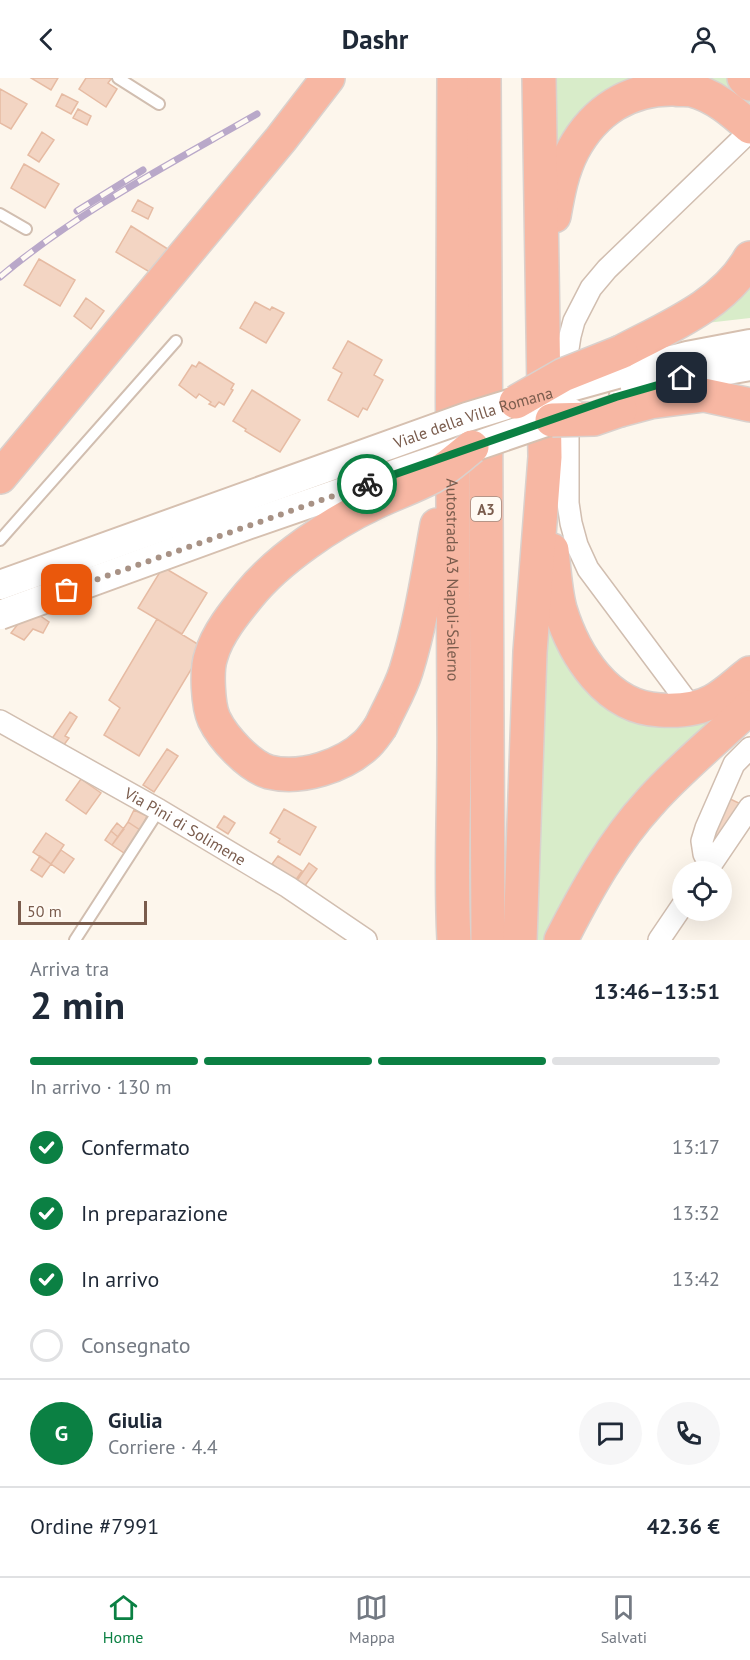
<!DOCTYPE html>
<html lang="it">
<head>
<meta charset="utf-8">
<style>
	:root { --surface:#fff; --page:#f6f6f7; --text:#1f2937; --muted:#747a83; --line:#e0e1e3; --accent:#0b8043 }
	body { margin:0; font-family:"PT Sans",sans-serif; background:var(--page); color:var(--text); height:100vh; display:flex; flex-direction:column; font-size:22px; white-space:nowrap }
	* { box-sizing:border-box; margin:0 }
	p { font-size:20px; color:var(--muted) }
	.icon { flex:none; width:33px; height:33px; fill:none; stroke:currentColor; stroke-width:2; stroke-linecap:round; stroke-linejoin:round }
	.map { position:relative; height:862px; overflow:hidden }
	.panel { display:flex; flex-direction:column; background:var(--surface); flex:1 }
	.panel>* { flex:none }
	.fabs { position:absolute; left:672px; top:783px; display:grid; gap:12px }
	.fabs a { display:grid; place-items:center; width:60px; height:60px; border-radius:50%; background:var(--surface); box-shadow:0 6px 24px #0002; font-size:30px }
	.scale { position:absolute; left:18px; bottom:15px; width:129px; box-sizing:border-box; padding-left:6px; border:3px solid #7a5c4d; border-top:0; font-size:16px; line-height:21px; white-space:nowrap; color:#7a5c4d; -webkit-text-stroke:4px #fffaf3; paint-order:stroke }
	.pin { position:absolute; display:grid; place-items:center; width:51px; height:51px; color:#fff; margin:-26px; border-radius:12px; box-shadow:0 3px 9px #0006 }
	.courier { position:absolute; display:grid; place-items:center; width:60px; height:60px; margin:-30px; border:4px solid #0b8043; border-radius:50%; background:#fff; color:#222; box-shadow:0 2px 8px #0007 }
	.overview em { font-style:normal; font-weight:600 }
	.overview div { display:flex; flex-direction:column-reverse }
	.overview { display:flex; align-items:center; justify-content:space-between; height:102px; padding:0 30px }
	h1 { font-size:39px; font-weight:600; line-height:45px }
	.bar { display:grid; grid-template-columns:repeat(4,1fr); gap:9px 6px; align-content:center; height:72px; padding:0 30px }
	.bar i { height:8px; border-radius:4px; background:var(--line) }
	.bar .selected { background:var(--accent) }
	.bar p { grid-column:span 4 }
	.line { display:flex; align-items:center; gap:15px; padding:0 30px; border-top:2px solid var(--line) }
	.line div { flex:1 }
	.round { display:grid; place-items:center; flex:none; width:63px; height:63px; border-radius:32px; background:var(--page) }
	ol { padding:0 30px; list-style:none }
	li { display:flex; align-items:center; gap:18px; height:66px }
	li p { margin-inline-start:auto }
	li .icon { padding:6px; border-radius:50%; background:var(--accent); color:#fff; stroke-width:4 }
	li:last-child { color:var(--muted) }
	li i { width:33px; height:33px; border:3px solid var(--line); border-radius:50% }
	header { display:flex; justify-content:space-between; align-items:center; height:78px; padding:0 30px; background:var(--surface); font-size:27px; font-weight:600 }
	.tabs { display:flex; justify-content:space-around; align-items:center; height:84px; border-top:2px solid var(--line); background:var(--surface); font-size:16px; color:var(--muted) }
	.tabs a { display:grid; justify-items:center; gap:3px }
	.tabs .selected { color:var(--accent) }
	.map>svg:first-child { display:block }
</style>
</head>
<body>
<header><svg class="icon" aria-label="back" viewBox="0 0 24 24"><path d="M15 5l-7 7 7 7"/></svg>Dashr<svg class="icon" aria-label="person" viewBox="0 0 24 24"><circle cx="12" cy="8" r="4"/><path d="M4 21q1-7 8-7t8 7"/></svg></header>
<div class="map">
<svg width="750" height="862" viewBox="0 0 750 862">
	<rect width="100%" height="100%" fill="#fdf6ec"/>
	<path fill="#d8ecc9" d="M553 0H737L750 14V30L669 0 555 86Z
		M750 192V240L689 247Z
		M559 550 615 626 732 620 550 862H523L546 552Z"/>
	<path fill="#f3d5c3" stroke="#e6bba3" stroke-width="1.5" d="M31 0H58L51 12Z
		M86 0H109L111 1 108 5 117 11 106 29 79 11Z
		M0 11 27 26 11 51 0 45Z
		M62 16 78 24 71 36 56 28Z
		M78 31 91 38 87 47 73 40Z
		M42 54 54 62 39 84 28 77Z
		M24 86 59 106 45 130 11 110Z
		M138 122 153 130 148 141 132 133Z
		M131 148 171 173 153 196 116 174Z
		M39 181 75 202 60 228 24 207Z
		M86 220 104 233 91 251 74 238Z
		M255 224 270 232 272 229 284 235 266 265 240 250Z
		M348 263 382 282 374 297 383 302 367 332 363 330 358 339 328 322 342 295 333 290Z
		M199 284 234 306 231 311 233 312 224 327 219 324 215 329 209 326 211 324 199 316 196 320 179 307 192 287 196 289Z
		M252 312 300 342 280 374 245 353 246 351 233 343Z
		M163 489 207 515 182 556 138 530Z
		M25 537H39L49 544 43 555 33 551 24 562 11 555Z
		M157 541 204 570 139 678 104 657 120 630 109 622Z
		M70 634 77 639 65 658 69 660 63 668 51 662Z
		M167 671 178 678 154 714 143 707Z
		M81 701 101 715 86 736 66 722Z
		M728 720 741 726 721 764 708 759Z
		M284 731 316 749 300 777 278 764 280 761 270 755Z
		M134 732 147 738 140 752 128 744Z
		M224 738 235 745 228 756 217 749Z
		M128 744 140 752 124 775 112 767Z
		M117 745 124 751 118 759 111 753Z
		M111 753 118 759 112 767 105 762Z
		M46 755 64 767 51 786 33 774Z
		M61 772 74 781 64 795 51 786Z
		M40 778 51 786 42 799 31 792Z
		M278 778 302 793 295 803 272 786Z
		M309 785 317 791 304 809 296 804Z"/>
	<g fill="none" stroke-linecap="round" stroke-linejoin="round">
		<g stroke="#d1beb0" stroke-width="14">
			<path id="service" d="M118 0 159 26
				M0 136 26 151
				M0 462 176 263
				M75 862 159 732"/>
		</g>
		<g stroke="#d1beb0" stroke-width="24">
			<g id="minor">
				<path d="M685 621 588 491 577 467 571 445 568 425V271L570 258 574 243 591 210 607 191 745 58"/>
				<path id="s1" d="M0 643 159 732 288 809 366 862"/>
				<path d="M710 787 704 776 702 763 706 750 734 686 750 670"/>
				<path d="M706 794 750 729"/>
				<path d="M659 862 682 828"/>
			</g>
		</g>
		<g stroke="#d6c0b0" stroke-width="32">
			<path id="secondary" d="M617 296 687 278 750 266
				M624 317 682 300 750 288"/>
		</g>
		<g stroke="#dad1cd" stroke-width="36">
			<g id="motorway">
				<path id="s2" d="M454 0C452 215 452 429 454 644 455 717 450 790 454 862"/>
				<path d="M484 0 488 862"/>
				<path d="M744 0 750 6"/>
				<path d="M554 138C558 115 562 93 573 72 594 33 629 10 674 11 679 12 687 11 692 12 715 18 733 34 750 49"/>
				<path d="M621 274C666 250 724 227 750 180"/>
				<path d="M620 332 650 324 704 317 750 327"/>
				<path d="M0 399 281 61 328 0"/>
				<path d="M552 472C554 491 555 512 560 531 574 577 607 630 660 632 678 633 697 632 713 623 726 616 738 604 750 595"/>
				<path d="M381 648C389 630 400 612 406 593 421 545 428 496 437 447"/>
				<path d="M520 862 530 574 545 379 539 0"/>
				<path d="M561 862C586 813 613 764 650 724 679 691 718 660 750 629"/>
			</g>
		</g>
		<use href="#service" stroke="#fff" stroke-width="10"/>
		<use href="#minor" stroke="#fff" stroke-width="21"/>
		<use href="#secondary" stroke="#fff" stroke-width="28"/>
		<use href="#motorway" stroke="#f7b7a3" stroke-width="33"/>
		<g stroke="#b9a8c9" stroke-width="7">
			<path id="rail" d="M77 133 143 92
				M0 199C77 134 170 86 257 36"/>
		</g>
		<use href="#rail" stroke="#fffaf3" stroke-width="4.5" stroke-dasharray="14" stroke-linecap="butt"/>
		<g stroke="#d6c0b0" stroke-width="32" stroke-linecap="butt">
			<g id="secondary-bridge">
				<path id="s3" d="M0 507 467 339 516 324 617 296"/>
				<path d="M0 537 247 447 572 335"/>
			</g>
		</g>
		<g stroke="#dad1cd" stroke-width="36" stroke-linecap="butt">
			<path id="motorway-bridge" d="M516 324 563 297 621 274
				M552 342 594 341 620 332
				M381 648C377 654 372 661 367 666 344 688 301 702 269 694 249 688 223 660 214 641 208 628 206 592 211 578 217 556 235 534 249 517 278 481 332 445 374 425 393 416 413 409 432 399 446 391 459 379 472 369"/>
		</g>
		<use href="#secondary-bridge" stroke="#fff" stroke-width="28"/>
		<use href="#motorway-bridge" stroke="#f7b7a3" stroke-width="33"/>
	</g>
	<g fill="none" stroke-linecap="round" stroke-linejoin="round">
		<path stroke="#a89285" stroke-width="6" stroke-dasharray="0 10.8" d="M67 512 367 406"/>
		<path stroke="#0b8043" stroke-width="8" d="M367 406 616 319 682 300"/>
	</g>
	<g text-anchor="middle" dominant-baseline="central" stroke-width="4.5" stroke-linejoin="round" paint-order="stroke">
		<rect fill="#fffaf3" stroke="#a28b7f" stroke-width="1.5" x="471" y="419" width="30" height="24" rx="4.5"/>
		<g font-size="15" font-weight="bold" fill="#7a5c4d">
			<text x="486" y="431">A3</text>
		</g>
		<g font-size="16" fill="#7a5c4d" stroke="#fffaf3">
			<text stroke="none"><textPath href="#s3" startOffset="502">Viale della Villa Romana</textPath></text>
			<text stroke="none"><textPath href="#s2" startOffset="502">Autostrada A3 Napoli-Salerno</textPath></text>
			<text stroke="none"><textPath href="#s1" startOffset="213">Via Pini di Solimene</textPath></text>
		</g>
	</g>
</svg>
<div class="fabs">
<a><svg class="icon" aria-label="locate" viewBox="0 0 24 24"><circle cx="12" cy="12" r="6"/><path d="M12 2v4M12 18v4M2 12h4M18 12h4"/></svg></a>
</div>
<div class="scale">50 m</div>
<div class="pin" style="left:67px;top:512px;background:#ea580c"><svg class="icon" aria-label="bag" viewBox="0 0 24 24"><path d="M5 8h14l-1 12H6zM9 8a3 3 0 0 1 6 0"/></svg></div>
<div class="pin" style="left:682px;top:300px;background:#1f2937"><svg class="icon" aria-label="home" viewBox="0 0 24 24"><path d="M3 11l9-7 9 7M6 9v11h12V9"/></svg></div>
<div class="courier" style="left:367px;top:406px"><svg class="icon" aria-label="bike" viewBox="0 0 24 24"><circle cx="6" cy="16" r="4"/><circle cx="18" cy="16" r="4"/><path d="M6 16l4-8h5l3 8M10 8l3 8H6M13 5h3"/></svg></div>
</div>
<section class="panel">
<div class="overview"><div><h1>2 min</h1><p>Arriva tra</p></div><em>13:46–13:51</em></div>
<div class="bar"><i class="selected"></i><i class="selected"></i><i class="selected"></i><i></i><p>In arrivo · 130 m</p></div>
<ol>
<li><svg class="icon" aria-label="check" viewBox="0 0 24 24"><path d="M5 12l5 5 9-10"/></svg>Confermato<p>13:17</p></li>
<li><svg class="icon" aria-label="check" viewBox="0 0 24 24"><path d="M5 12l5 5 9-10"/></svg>In preparazione<p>13:32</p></li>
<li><svg class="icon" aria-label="check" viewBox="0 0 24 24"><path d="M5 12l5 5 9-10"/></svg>In arrivo<p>13:42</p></li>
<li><i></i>Consegnato</li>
</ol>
<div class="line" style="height:108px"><b class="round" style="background:var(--accent);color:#fff">G</b><div><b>Giulia</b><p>Corriere · 4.4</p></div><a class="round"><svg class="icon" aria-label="chat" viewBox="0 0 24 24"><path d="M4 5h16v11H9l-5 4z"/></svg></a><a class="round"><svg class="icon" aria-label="phone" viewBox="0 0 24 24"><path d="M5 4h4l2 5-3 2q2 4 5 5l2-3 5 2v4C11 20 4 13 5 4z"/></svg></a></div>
<div class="line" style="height:78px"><div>Ordine #7991</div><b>42.36 €</b></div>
</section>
<nav class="tabs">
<a class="selected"><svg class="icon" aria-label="home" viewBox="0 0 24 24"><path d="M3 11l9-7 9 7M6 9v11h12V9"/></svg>Home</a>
<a><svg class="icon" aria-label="map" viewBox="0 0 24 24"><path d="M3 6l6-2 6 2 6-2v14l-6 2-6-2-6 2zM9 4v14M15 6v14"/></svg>Mappa</a>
<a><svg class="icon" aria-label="saved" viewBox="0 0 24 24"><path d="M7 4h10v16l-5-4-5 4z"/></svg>Salvati</a>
</nav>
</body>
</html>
